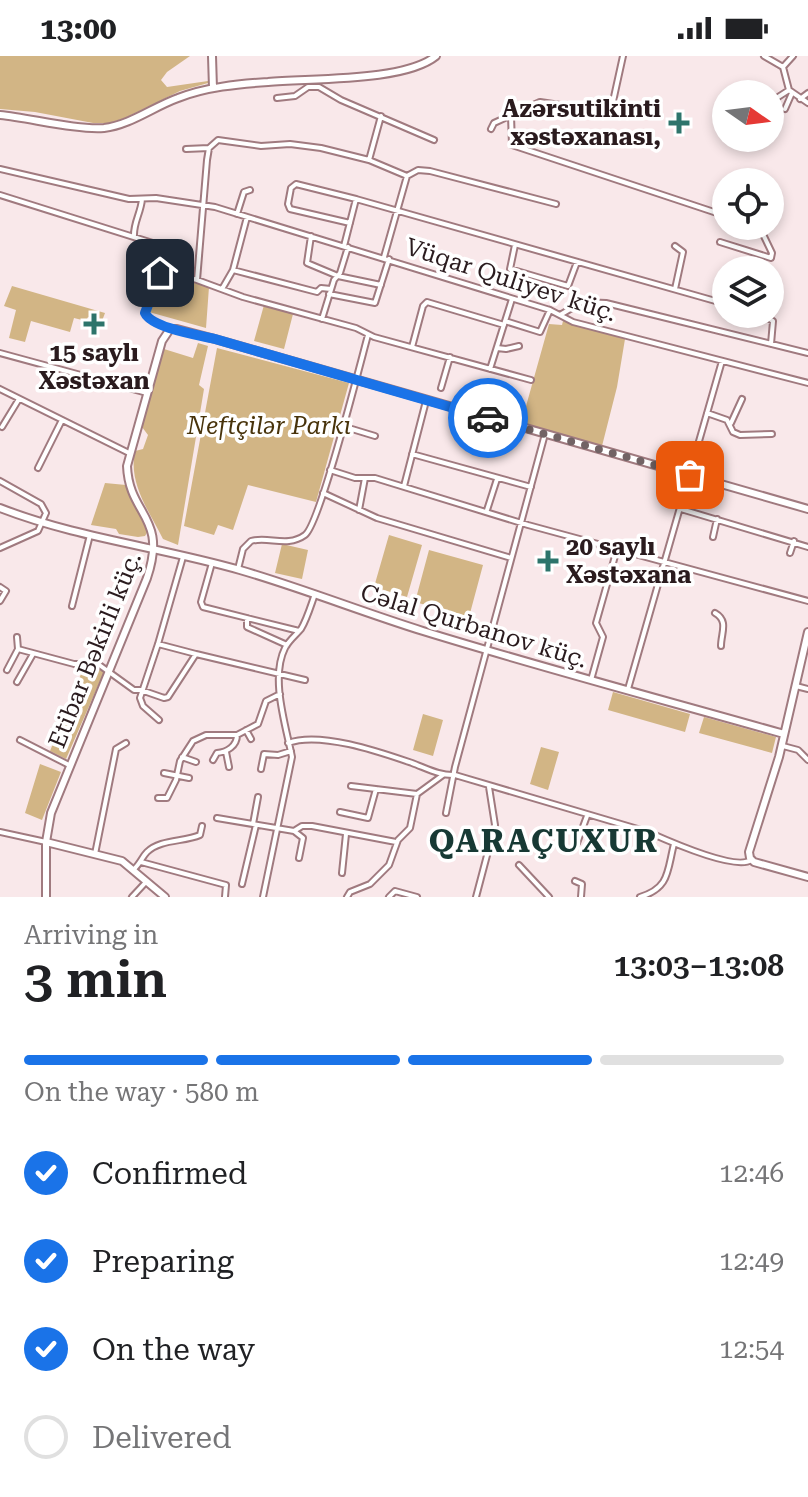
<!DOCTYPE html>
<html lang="en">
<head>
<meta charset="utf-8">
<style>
	:root { --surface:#fff; --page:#f6f6f6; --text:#202124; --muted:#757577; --line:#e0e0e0; --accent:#1a73e8 }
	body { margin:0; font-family:"Roboto Serif",serif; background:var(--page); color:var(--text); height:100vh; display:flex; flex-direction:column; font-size:30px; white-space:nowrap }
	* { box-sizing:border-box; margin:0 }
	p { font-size:26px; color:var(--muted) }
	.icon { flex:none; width:44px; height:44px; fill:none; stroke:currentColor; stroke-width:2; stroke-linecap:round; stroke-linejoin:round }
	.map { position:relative; height:841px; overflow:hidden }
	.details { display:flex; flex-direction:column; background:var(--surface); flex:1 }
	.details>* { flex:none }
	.needle { width:52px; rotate:104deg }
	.tools { position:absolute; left:712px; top:24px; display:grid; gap:16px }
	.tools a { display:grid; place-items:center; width:72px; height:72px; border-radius:50%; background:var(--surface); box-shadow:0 4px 12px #0003; font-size:40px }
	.pin { position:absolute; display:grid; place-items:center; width:68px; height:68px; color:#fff; margin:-34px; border-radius:16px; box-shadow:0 4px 12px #0006 }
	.courier { position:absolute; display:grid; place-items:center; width:80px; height:80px; margin:-40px; border:6px solid #1a73e8; border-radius:50%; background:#fff; color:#222; box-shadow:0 2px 10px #0007 }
	.head em { font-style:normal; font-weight:600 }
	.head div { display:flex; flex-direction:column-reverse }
	.head { display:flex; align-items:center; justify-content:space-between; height:136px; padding:0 24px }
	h1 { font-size:52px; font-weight:600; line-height:60px }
	.bar { display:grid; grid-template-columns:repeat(4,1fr); gap:12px 8px; align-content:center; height:96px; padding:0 24px }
	.bar i { height:10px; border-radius:6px; background:var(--line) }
	.bar .current { background:var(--accent) }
	.bar p { grid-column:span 4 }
	ol { padding:0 24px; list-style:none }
	li { display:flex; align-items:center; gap:24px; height:88px }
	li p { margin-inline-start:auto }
	li .icon { padding:8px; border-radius:50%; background:var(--accent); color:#fff; stroke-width:4 }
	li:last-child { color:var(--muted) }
	li i { width:44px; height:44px; border:4px solid var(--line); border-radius:50% }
	.status { display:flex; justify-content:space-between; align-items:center; height:56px; padding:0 40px; background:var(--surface); direction:ltr }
	.status svg { height:22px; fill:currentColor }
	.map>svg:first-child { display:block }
</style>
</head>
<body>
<div class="status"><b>13:00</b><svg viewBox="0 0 49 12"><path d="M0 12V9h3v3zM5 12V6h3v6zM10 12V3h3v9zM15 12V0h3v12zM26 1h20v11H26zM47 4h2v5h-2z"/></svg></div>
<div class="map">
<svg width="808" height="841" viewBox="0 0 808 841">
	<rect width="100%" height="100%" fill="#f9e8ea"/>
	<path fill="#d2b585" d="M0 0H190L167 16 161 24 167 31 208 25V27L180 35 125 62 109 67H93L35 56 0 53Z
		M166 219 209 231 206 272 149 256 161 220Z
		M12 230 105 257 102 265 88 261 86 265 74 262 70 276 31 265 25 286 9 282 16 254 4 250Z
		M264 249 293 258 284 293 254 285Z
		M563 265 625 283 617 331 602 390 521 368 549 268 562 269Z
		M198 287 208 290 199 329 204 333 178 489 163 483C149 455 128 427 135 395L143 393 148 379 142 371 164 293 193 302Z
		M217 292 349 327 316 446 248 429 233 474 218 469 214 479 184 470Z
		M105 427 126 429 146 466 148 475 145 480 138 481 119 478 116 473 91 469Z
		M389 479 422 489 407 541 374 531Z
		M282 488 308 494 302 523 275 517Z
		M429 494 483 509 469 561 415 546Z
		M96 612 104 616 66 703 50 695 83 613Z
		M613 636 690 658 685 676 608 654Z
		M423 658 443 664 433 700 413 694Z
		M704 661 776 681 772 697 699 677Z
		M541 691 559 696 548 734 530 728Z
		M40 708 61 716 42 764 25 757Z"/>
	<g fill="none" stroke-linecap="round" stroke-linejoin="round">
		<g stroke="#a07a7f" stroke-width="8">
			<path id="street" d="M764 0 783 11 789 34 808 47
				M783 11 793 0
				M277 42 295 40 308 31H319L341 44 434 84
				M800 43 808 37
				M770 51 775 43 789 34
				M785 53 792 37
				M511 60 512 89 726 160
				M491 73 494 67 540 46 607 56 612 50 623 0
				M186 93 209 92
				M369 104 381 60
				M0 113 129 143 156 142 215 151 550 254 573 266 808 327
				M0 139 175 194 178 199 173 217 165 215 160 217 145 257 149 263 170 273
				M237 158 244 136 250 134
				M350 167 290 153 288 148 291 132 296 128 356 143 726 248
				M311 180 307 207 338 220 381 229
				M134 181C133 167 141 157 142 143
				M720 186 771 202 772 197 759 170
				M515 189 510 213 568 230 577 206
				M344 190 356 143
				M384 201 407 120
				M233 214 317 236 321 232 331 233
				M173 217 197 224 207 104 209 92 218 84 261 90 290 88 321 92 369 104 407 120 418 114 430 115 556 148
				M197 224 243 241 356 272 374 281 531 324
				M222 233 233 214 247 161
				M675 233 683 196 675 190
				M329 238 375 247 389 203
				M760 258 773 265 771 288
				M560 259 582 246 606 247 808 297
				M322 263 334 224 340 217 348 191
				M505 265 540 276 550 254
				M412 291 423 250 427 246 504 269
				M497 292 506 293 519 290
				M0 297 147 337
				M490 313 512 243
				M441 332 450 301
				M0 333 129 397
				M707 357 727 364 733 376 740 379 772 378
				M731 367 742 343
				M342 370 375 380
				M2 371 19 343
				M412 398 531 431
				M38 412 62 364
				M330 414 355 422H375L528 469 808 545
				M0 425 41 448 46 457 38 475 0 492
				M404 430 426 345
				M323 437 377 462 511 502
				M681 453 808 491
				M359 454 365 422
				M487 454 497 423
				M713 481 717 463
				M790 497 794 485
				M212 507 201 546 203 551 299 575
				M238 513 243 493 251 485C269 480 287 492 305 479 320 468 360 308 368 279
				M0 531 6 535 0 545
				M72 550 90 479
				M715 557C729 565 721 577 721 590
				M247 562V571L287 589
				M158 588 196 598
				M18 593 74 608H98L134 634H141L164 642 168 641 196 598 305 624
				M7 614 18 593 17 581
				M591 624 603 581 596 567 617 493
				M17 626 33 598
				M796 630 808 633
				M628 633 722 305
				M159 664 143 650 140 642 158 588 183 501
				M246 674 251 683
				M20 684 69 709
				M288 687C320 675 380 696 412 707 426 712 440 720 455 719L648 776C666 784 735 815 751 804
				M783 690 798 694 808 704
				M226 696 229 711
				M182 701 196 706
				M213 704 217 697C227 696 237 690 237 679
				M261 713 264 698 278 699 291 695
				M164 717 189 722
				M351 730 417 738
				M158 742H167L176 724 180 705 193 685 206 679H237L258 668 266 645 280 638
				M340 756 368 762 376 733
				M446 757 455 711 545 378
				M217 762 294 775 302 770H312L396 786
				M253 768 258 741
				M294 775 303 782 299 802
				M0 776 46 786
				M577 787 587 760
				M95 798 116 693 126 687
				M141 806 226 829 225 841
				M519 809 549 841
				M134 813C140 808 142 801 147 796 160 783 184 786 200 779L202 770
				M342 817 346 778
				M575 825 582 828 581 841
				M242 828 256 769
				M132 841 146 826
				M263 841 292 701C286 670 270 622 285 592 289 584 296 579 301 573 307 563 311 549 315 538
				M347 841 350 836 370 828 389 809 398 784 410 772 417 738 443 719
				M389 841 395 835 417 841
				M476 841 495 769 489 731
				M640 841C670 832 667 815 674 788"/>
		</g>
		<g stroke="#a07a7f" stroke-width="10">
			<path id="secondary" d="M212 0 213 32
				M0 59C30 62 76 74 104 72 130 69 153 51 178 42 206 31 238 28 268 26 311 22 404 26 436 0
				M0 452C77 482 160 491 240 514 302 532 362 556 423 575 543 612 664 644 784 678
				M808 576 779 701 749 796 750 802 754 806 808 821
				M46 786 122 805 165 841
				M46 841V786L51 757 147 522C168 460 129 460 127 410L162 285 170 273H177L215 283 808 453"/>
		</g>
		<use href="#street" stroke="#fff" stroke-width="4"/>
		<use href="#secondary" stroke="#fff" stroke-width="6"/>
	</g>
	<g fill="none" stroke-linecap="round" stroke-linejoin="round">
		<path stroke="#726365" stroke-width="8" stroke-dasharray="0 14.4" d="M488 362 690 419"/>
		<path stroke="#1a73e8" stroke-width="10" d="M160 217 145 257C152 272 198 279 215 283L488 362"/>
	</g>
	<g fill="#2d746b" stroke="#fff" stroke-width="3">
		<path d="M675 55h8v8h8v8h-8v8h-8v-8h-8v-8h8z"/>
		<path d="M90 256h8v8h8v8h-8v8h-8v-8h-8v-8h8z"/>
		<path d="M544 493h8v8h8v8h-8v8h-8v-8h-8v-8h8z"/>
	</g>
	<g text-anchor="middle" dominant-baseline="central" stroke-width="7" stroke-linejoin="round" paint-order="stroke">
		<g font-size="24" font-weight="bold" fill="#2a1b1e" stroke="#fff" text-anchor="end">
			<text x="661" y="53">Azərsutikinti<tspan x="661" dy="28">xəstəxanası,</tspan></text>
			<text x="94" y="297" text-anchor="middle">15 saylı<tspan x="94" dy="28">Xəstəxan</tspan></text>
			<text x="566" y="491" text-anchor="start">20 saylı<tspan x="566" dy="28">Xəstəxana</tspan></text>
		</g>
		<g font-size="24" fill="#2a1b1e" stroke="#fff">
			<text transform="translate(511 224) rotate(18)">Vüqar Quliyev küç.</text>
			<text transform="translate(474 570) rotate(17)">Cəlal Qurbanov küç.</text>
			<text transform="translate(95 594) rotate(-68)">Etibar Bəkirli küç.</text>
		</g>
		<g font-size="24" font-style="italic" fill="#48330b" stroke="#fff">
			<text x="269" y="370">Neftçilər Parkı</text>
		</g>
		<g font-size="32" font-weight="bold" letter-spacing="2" fill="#173934" stroke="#fff">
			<text x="544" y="785">QARAÇUXUR</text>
		</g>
	</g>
</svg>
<div class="tools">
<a><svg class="needle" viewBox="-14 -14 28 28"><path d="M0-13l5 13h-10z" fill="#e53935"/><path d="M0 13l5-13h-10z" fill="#757577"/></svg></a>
<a><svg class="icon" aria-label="locate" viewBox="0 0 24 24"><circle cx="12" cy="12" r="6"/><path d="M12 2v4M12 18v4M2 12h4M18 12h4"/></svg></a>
<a><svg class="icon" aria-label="layers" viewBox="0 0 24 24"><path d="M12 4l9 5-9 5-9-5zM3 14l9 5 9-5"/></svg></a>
</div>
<div class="pin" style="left:690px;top:419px;background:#ea580c"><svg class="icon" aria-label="bag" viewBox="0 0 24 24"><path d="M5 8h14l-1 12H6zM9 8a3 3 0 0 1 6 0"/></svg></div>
<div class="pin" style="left:160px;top:217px;background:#1f2937"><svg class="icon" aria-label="home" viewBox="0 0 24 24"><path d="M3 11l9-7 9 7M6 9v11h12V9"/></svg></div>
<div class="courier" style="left:488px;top:362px"><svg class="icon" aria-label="car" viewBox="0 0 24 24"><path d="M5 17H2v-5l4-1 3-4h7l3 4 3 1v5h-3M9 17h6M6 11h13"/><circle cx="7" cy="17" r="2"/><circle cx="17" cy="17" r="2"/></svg></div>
</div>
<section class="details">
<div class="head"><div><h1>3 min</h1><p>Arriving in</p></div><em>13:03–13:08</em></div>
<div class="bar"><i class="current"></i><i class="current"></i><i class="current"></i><i></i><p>On the way · 580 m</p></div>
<ol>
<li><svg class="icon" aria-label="check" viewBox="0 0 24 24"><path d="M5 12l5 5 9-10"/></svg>Confirmed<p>12:46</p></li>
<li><svg class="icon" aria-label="check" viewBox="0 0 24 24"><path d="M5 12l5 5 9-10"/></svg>Preparing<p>12:49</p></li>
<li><svg class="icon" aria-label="check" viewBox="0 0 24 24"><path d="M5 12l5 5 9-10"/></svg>On the way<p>12:54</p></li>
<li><i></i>Delivered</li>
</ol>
</section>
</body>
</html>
